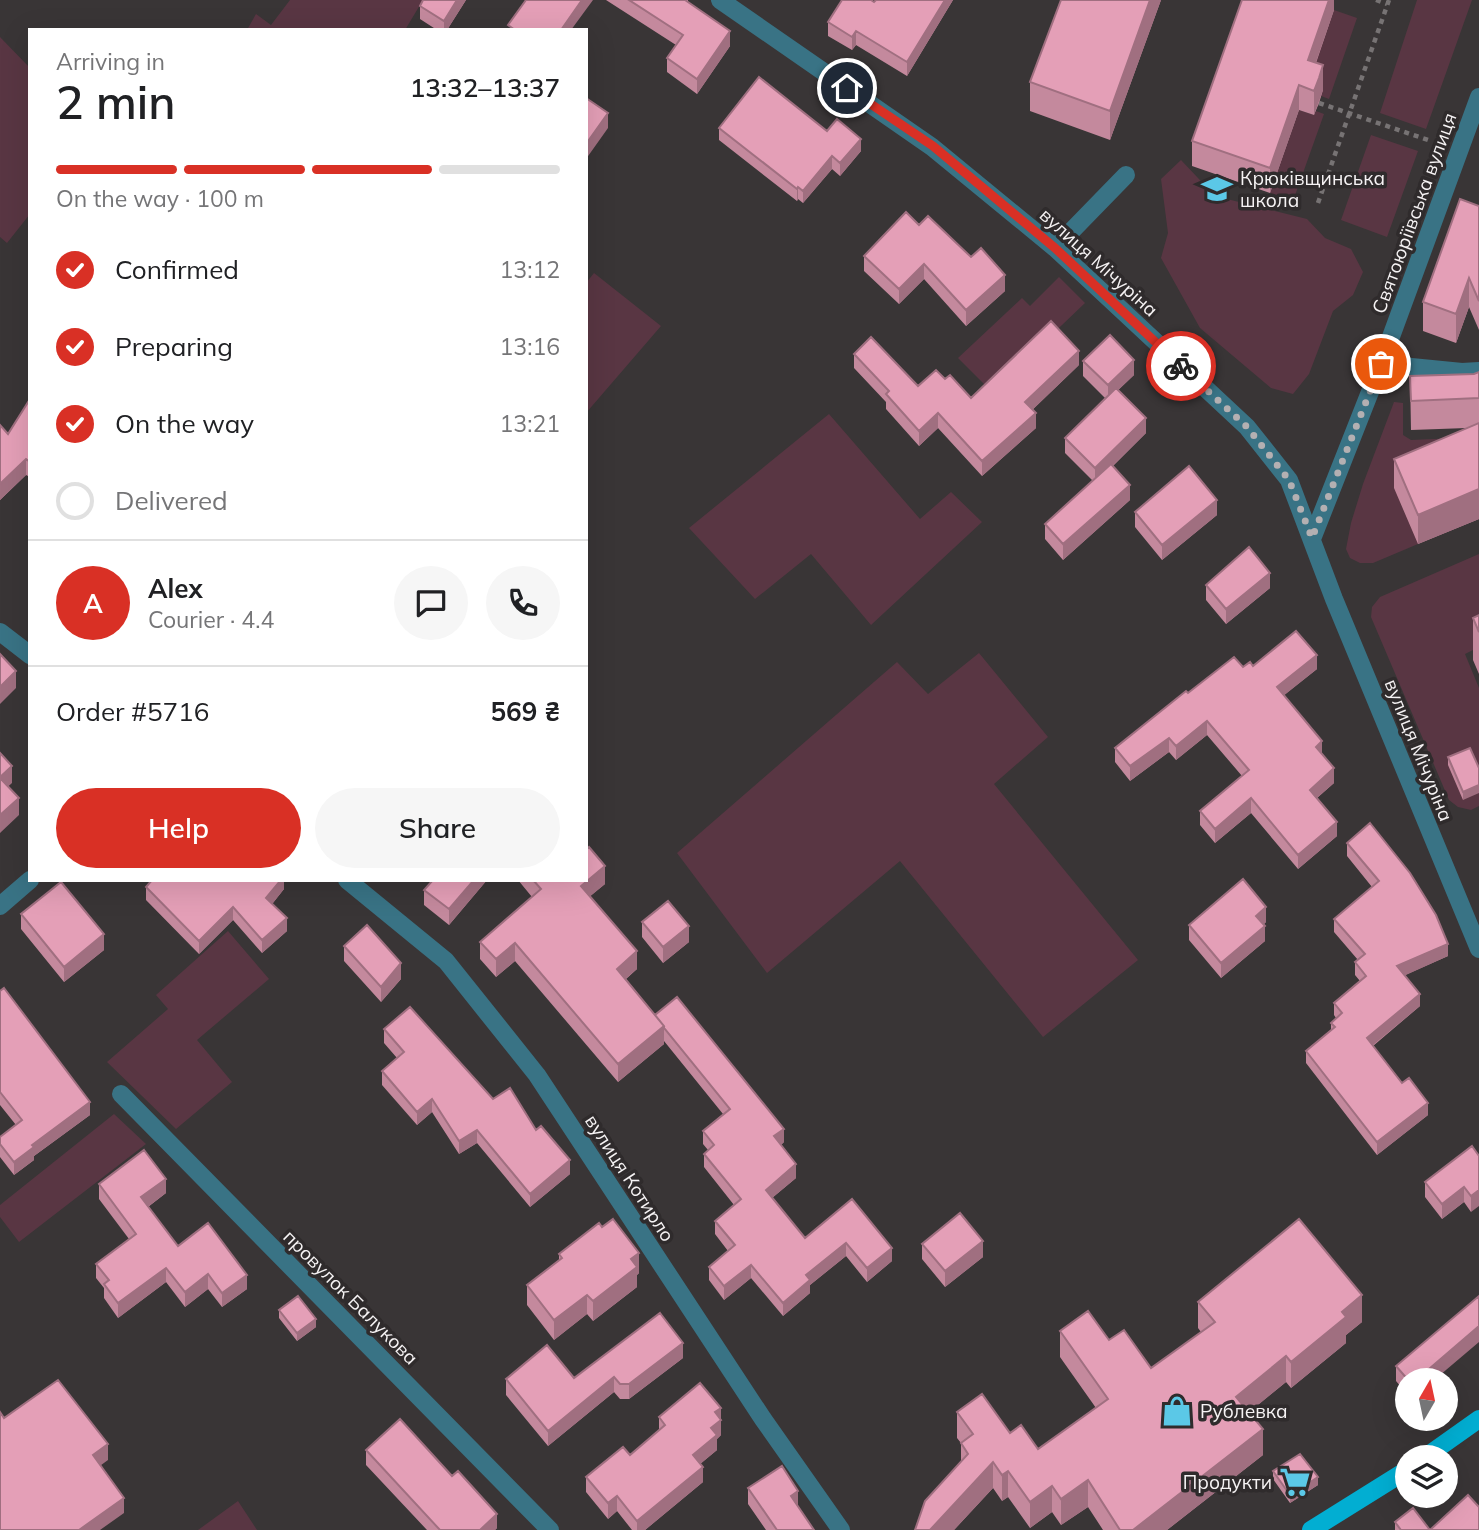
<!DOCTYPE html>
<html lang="en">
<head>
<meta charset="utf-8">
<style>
	:root { --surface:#fff; --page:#f6f6f6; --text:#202124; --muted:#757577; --line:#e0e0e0; --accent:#d93025 }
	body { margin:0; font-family:Mulish,sans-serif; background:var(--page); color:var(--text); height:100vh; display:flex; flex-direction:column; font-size:26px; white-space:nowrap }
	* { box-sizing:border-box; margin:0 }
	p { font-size:23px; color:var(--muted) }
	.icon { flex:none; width:38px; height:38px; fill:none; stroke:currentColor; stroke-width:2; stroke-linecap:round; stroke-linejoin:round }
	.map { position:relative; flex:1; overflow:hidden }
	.side { position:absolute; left:28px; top:28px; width:560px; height:854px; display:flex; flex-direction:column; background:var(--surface); border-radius:0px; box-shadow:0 7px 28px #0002 }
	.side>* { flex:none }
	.needle { width:46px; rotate:9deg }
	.buttons { position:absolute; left:1395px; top:1368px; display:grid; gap:14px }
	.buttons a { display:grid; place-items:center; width:63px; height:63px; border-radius:50%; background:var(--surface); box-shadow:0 7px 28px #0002; font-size:35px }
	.pin { position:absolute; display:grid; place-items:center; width:60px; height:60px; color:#fff; margin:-30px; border:4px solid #fff; border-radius:50%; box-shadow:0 2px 7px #0007 }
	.courier { position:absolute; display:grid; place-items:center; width:70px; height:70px; margin:-35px; border:5px solid #d93025; border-radius:50%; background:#fff; color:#222; box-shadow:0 2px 9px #0007 }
	.summary em { font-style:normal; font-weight:600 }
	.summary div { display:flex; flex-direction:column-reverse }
	.summary { display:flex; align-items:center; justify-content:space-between; height:119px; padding:0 28px }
	h1 { font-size:46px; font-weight:600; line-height:52px }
	.bar { display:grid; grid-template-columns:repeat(4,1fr); gap:10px 7px; align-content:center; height:84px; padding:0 28px }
	.bar i { height:9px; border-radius:5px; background:var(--line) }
	.bar .active { background:var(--accent) }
	.bar p { grid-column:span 4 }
	.line { display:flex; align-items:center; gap:18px; padding:0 28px; border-top:2px solid var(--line) }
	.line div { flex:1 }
	.round { display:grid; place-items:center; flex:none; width:74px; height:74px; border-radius:37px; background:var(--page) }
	ol { padding:0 28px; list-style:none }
	li { display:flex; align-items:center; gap:21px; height:77px }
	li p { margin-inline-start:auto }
	li .icon { padding:7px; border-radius:50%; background:var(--accent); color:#fff; stroke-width:4 }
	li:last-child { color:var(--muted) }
	li i { width:38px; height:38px; border:4px solid var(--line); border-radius:50% }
	.button { display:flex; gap:14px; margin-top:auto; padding:14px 28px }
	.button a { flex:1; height:80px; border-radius:42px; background:var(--accent); color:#fff; font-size:28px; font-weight:600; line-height:80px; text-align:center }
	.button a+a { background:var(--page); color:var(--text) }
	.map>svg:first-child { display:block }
</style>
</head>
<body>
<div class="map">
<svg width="1479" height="1530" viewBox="0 0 1479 1530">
	<rect width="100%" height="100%" fill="#393536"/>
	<path fill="#593643" d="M290 0H423L405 30H247L256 14 271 25Z
		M1417 0H1472L1426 129 1380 113Z
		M1334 10 1357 18 1329 99 1321 96 1308 85Z
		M0 37 30 68V214L7 243 0 237Z
		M1299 110 1314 115 1316 111 1324 114 1293 201 1270 193Z
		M1371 135 1418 151 1387 237 1341 220Z
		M1181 160 1215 196 1307 219 1325 238 1351 249 1363 272 1353 295 1333 311 1309 374 1293 394 1271 388 1200 328 1161 258 1168 233 1161 179Z
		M594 273 661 326 586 413V283Z
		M1059 277 1085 303 992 392 958 358 1022 298 1030 306Z
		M1394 402 1403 403V435L1411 440 1479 437 1418 544 1373 563H1360L1350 558 1346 549 1351 523 1363 484Z
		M829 414 920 519 951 492 982 522 871 625 811 554 755 599 689 528Z
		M1479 554V647L1465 654 1479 688V806L1471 810 1458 807 1449 800 1371 617 1372 607 1380 597Z
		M979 653 1048 737 994 784 1138 960 1043 1037 900 861 767 973 677 853 897 662 928 694Z
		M228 931 269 979 197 1040 232 1082 176 1129 107 1062 168 1009 156 995Z
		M114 1114 146 1144 19 1242 0 1217V1205Z
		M238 1501 257 1530H198Z"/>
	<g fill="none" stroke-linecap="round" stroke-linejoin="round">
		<path stroke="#777374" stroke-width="4.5" stroke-dasharray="5 5" stroke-linecap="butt" d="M1376 0 1387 4
			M1319 103 1431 141
			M1318 203 1389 0"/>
		<path stroke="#397385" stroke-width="18" d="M720 0 932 147 1055 248 1247 427 1289 480 1334 599 1479 949
			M1055 248 1126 175
			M1381 364 1462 372 1479 371
			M1312 539 1381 364 1479 97
			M0 632 30 655
			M347 880 446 961 537 1075 763 1419 841 1530
			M0 906 30 880
			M121 1094 550 1530"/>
		<path stroke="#02aed2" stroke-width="18" d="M1424 1458 1479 1419
			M1311 1530 1407 1470"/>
	</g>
	<path fill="#c4899d" d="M466 0 447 30H437L420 19V6Z
		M606 0H688V2L730 46 697 94 667 72V58L676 45Z
		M876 0H953L907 76 856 45 852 50 828 36V22L874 2Z
		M1161 0 1110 140 1030 111V82Z
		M1334 0V10L1316 63 1323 90 1319 103 1314 115 1299 110 1270 193 1192 166V141Z
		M719 128 827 131 861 151 840 176 832 169 803 203 798 199 797 201 719 140Z
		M1479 206V330L1469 307 1456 343 1423 331V302Z
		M919 225 1005 291 966 326 924 279 899 304 864 271V256Z
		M854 354 918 386 945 379 971 398 1079 365 1032 410 1036 428 982 476 938 428 919 446 886 409V402L854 368Z
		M1083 361 1134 375 1118 390 1146 433 1113 466 1130 500 1063 560 1045 539V524L1093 481 1065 453V438L1105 398 1083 376Z
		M1479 372V519L1418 544 1394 488V459L1467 428 1411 430 1410 376 1474 374Z
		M30 399V477L26 475 0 500V425L8 434Z
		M1135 512 1217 515 1162 560 1135 527Z
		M1206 585 1270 588 1226 624 1206 600Z
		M1479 615V674L1473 660V618Z
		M1253 666 1317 669 1284 695 1322 755 1334 783 1317 798 1337 836 1298 869 1251 813 1215 843 1200 825V811L1242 776 1207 735 1176 760 1169 752 1130 781 1115 762V748L1188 693 1243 667Z
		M1448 757 1479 768 1463 800 1448 765Z
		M1347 843 1448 956 1405 975 1420 1006 1373 1046 1428 1115 1377 1155 1306 1063V1051L1331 1030V1023L1336 1018 1334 1015V1003L1360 981 1355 975V962L1358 960 1334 932V919L1372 887 1347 856Z
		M284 880V889L272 904 287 931 262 953 233 920 199 954 146 900V887Z
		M487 880 449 925 424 905V890Z
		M518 880H586L605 884 590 896 637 969 626 979 655 1015 784 1142 781 1145 796 1178 772 1198 805 1238 852 1199 892 1261 867 1282 846 1256 810 1285V1293L783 1316 751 1278 724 1300 709 1280V1267L728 1251 715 1234V1221L734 1205 704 1167V1154L708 1150 703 1144V1131L723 1114 664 1041V1044L618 1082 515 961 496 977 480 959V942L532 897Z
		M21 914 104 950 64 982 21 929Z
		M642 922 689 942 663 963 642 937Z
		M1266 922 1263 925 1265 941 1221 978 1189 940V925Z
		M344 946 401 979 381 1002 344 961Z
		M0 991 90 1115 34 1156V1160L14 1175 0 1157V1137L16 1125 0 1105Z
		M384 1029 493 1099 536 1130 570 1174 530 1207 477 1143 459 1154 432 1112 417 1125 382 1085V1071L397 1058 384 1043Z
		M1479 1156 1471 1212 1464 1202 1442 1219 1425 1197V1182Z
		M99 1184 166 1193 148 1207 178 1246 247 1289 222 1307 208 1289 185 1307 166 1282 118 1318 104 1298V1288L96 1278V1264L129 1239 99 1199Z
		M922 1244 983 1257 945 1287 922 1259Z
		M559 1254 639 1273 637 1275V1287L593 1321 587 1314 554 1340 527 1305V1285L559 1260Z
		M1198 1302 1362 1322 1346 1335V1343L1291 1388 1286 1382 1249 1412 1263 1455 1167 1530H1103L1088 1507 1061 1525 1052 1512 1030 1528 1008 1497 1002 1501 993 1488 954 1530H915L961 1462V1443L957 1438V1412L1010 1433 1038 1449 1096 1408 1060 1357V1331L1109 1340 1151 1368 1201 1332 1198 1328Z
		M279 1310 316 1327 297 1341 279 1318Z
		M683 1358 629 1399H620L614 1392 548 1446 506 1395V1379L574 1378Z
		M1396 1366 1433 1381H1407V1394L1396 1381Z
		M659 1417 721 1419V1435L717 1439V1450L700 1464 703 1482 645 1530H632L617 1511 608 1519 586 1492V1477L630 1455 659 1430Z
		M366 1450 497 1528 495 1530H427L366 1465Z
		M1273 1471 1318 1485 1290 1503 1273 1479Z
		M748 1488 798 1507 814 1530H766L748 1504Z
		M1395 1522 1430 1530H1479H1395Z"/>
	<path fill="#a06f80" d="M457 0H466L447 30H444V21Z
		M582 0H593L571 30H561Z
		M945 0H953L907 76V62Z
		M1150 0H1161L1110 140V111Z
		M1329 0H1334V10L1308 85V60Z
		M730 31V46L697 94V79Z
		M856 31V45L852 50V37Z
		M1323 65V90L1314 115V91Z
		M1299 85V110L1270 193V168Z
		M608 113V128L586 159V144Z
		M861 139V151L840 176V163Z
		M832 156V169L803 203V191Z
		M798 187V199L797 201V189Z
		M924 264V279L899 304V289Z
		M1005 275V291L966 326V310Z
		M1469 278V307L1456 343V314Z
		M1079 351V365L1025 417V402Z
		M1134 360V375L1108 400V385Z
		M938 413V428L919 446V431Z
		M1036 413V428L982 476V461Z
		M1146 418V433L1095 483V468Z
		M26 459V475L0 500V484Z
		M1130 485V500L1063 560V544Z
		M1479 489V519L1418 544V515Z
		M1217 500V515L1162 560V545Z
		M1270 573V588L1226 624V609Z
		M1317 655V669L1277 701V687Z
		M16 671V688L0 704V687Z
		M1207 721V735L1176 760V746Z
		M1169 738V752L1130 781V766Z
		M1322 741V755L1316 747Z
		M12 766V783L0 794V777Z
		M1334 768V783L1310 804V790Z
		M1479 785V793L1463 800V792Z
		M19 798V815L0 833V815Z
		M1251 798V813L1215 843V829Z
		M1337 822V836L1298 869V855Z
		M605 866V884L581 904V886Z
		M281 880H284V889L266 912V898Z
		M474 880H487L449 925V909Z
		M233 907V920L199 954V941Z
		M1266 907V922L1256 931V916Z
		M287 918V931L262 953V940Z
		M689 926V942L663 963V947Z
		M1265 926V941L1221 978V963Z
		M104 934V950L64 982V967Z
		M515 943V961L496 977V959Z
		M1448 944V956L1397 979V966Z
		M637 951V969L617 986V969Z
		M401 963V979L381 1002V987Z
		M1420 994V1006L1367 1050V1038Z
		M664 1026V1044L618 1082V1064Z
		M432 1099V1112L417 1125V1112Z
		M90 1102V1115L34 1156V1160L14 1175V1162L32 1145Z
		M1428 1103V1115L1377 1155V1142Z
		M784 1129V1142L774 1150V1136Z
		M477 1130V1143L459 1154V1141Z
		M570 1160V1174L530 1207V1194Z
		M796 1164V1178L766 1203V1190Z
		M166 1179V1193L141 1212V1197Z
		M1464 1187V1202L1442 1219V1204Z
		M1479 1190V1206L1471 1212V1196Z
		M983 1241V1257L945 1287V1271Z
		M846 1243V1256L810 1285V1293L783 1316V1303L806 1275Z
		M892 1248V1261L867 1282V1268Z
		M639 1253V1273L637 1275V1287L593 1321V1301L631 1259Z
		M751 1265V1278L724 1300V1286Z
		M166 1268V1282L118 1318V1303Z
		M208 1274V1289L185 1307V1292Z
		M247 1275V1289L222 1307V1293Z
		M587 1295V1314L554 1340V1320Z
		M1362 1295V1322L1346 1335V1343L1291 1388V1362L1342 1312Z
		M316 1319V1327L297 1341V1333Z
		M1479 1326V1342L1433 1381H1415Z
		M683 1343V1358L629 1399V1384Z
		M1286 1356V1382L1236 1423V1397Z
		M614 1377V1392L548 1446V1431Z
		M721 1408V1435L717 1439V1450L693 1470V1455L711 1428 715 1412Z
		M1263 1429V1455L1167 1530H1133Z
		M108 1444V1460L93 1471V1455Z
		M993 1462V1488L954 1530H930Z
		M703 1467V1482L645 1530H637V1521Z
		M1008 1471V1497L1002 1501V1475Z
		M1318 1477V1485L1290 1503V1495Z
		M1088 1480V1507L1061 1525V1499Z
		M1052 1486V1512L1030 1528V1502Z
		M798 1491V1507L791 1496Z
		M617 1496V1511L608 1519V1503Z
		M124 1498V1513L100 1530H79Z
		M497 1514V1528L495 1530H480Z"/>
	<path fill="#e49fb7" stroke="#a06f80" stroke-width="2" d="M423 0H457L444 21 420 6Z
		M526 0H582L561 30H515L508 25Z
		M629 0H685L730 31 697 79 667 58 683 35Z
		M842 0H871L874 2 876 0H945L907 62 856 31 852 37 828 22Z
		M1061 0H1150L1110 111 1030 82Z
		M1242 0H1329L1308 60 1323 65 1319 78 1314 91 1299 85 1270 168 1192 141Z
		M759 77 827 131 837 119 861 139 840 163 832 156 803 191 798 187 797 189 719 128Z
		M586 98 608 113 586 144Z
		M1460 199 1479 206V301L1469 278 1456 314 1423 302Z
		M906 212 919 225 928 216 971 257 981 248 1005 275 966 310 924 264 899 289 864 256Z
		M1051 321 1079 351 1025 402 1036 413 982 461 938 413 919 431 886 394 889 391 854 354 871 337 918 386 936 370 945 379 950 375 971 398Z
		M1110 335 1134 360 1108 385 1083 361Z
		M1479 372V398L1411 401 1410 376 1474 374Z
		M1116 388 1146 418 1095 468 1065 438Z
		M30 399V462L26 459 0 484V425L8 434Z
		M1479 423V489L1418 515 1394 459Z
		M1111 464 1130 485 1063 544 1045 524Z
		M1189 466 1217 500 1162 545 1135 512Z
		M1249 547 1270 573 1226 609 1206 585Z
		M1479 615V632L1473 618Z
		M1296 631 1317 655 1277 687 1322 741 1316 747 1334 768 1310 790 1337 822 1298 855 1251 798 1215 829 1200 811 1249 770 1207 721 1176 746 1169 738 1130 766 1115 748 1186 691 1188 693 1234 657 1243 667 1250 662 1253 666Z
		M0 654 16 671 0 687Z
		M1470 748 1479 768V785L1463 792 1448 757Z
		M0 753 12 766 0 777Z
		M0 778 19 798 0 815Z
		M1370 823 1410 873 1436 915 1448 944 1397 966 1420 994 1367 1038 1402 1083 1409 1078 1428 1103 1377 1142 1306 1051 1335 1027 1331 1023 1342 1013 1334 1003 1366 976 1355 962 1365 954 1334 919 1379 881 1347 843Z
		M589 847 605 866 581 886 637 951 617 969 664 1026 618 1064 515 943 496 959 480 942 541 889 533 880H586V850Z
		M1243 879 1266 907 1256 916 1265 926 1221 963 1189 925Z
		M152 880H281L266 898 287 918 262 940 233 907 199 941 146 887Z
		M433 880H474L449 909 424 890Z
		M61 882 104 934 64 967 21 914Z
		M668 901 689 926 663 947 642 922Z
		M367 925 401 963 381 987 344 946Z
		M4 988 90 1102 32 1145 34 1147 14 1162 0 1144V1137L22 1120 0 1092V991Z
		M677 997 784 1129 774 1136 796 1164 766 1190 805 1238 852 1199 892 1248 867 1268 846 1243 806 1275 810 1280 783 1303 751 1265 724 1286 709 1267 735 1245 715 1221 741 1199 704 1154 714 1145 703 1131 730 1109 664 1028V1026L655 1015Z
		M410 1007 493 1099 510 1088 536 1130 541 1126 570 1160 530 1194 477 1130 459 1141 432 1099 417 1112 382 1071 404 1052 384 1029Z
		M1472 1146 1479 1156V1190L1471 1196 1464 1187 1442 1204 1425 1182Z
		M144 1150 166 1179 141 1197 178 1246 208 1223 247 1275 222 1293 208 1274 185 1292 166 1268 118 1303 104 1284 109 1280 96 1264 136 1234 99 1184Z
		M960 1213 983 1241 945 1271 922 1244Z
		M613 1219 639 1253 631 1259 637 1267 593 1301 587 1295 554 1320 527 1285 562 1258 559 1254 599 1223 602 1227Z
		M1299 1219 1362 1295 1342 1312 1346 1317 1291 1362 1286 1356 1236 1397 1263 1429 1133 1530H1120L1088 1480 1061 1499 1052 1486 1030 1502 1008 1471 1002 1475 993 1462 930 1530H915L925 1501 968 1454 961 1443 973 1434 957 1412 982 1394 1010 1433 1021 1425 1038 1449 1108 1399 1060 1331 1088 1311 1109 1340 1124 1330 1151 1368 1215 1322 1198 1302Z
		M298 1296 316 1319 297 1333 279 1310Z
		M1479 1296V1326L1415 1381H1409L1396 1366Z
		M660 1313 683 1343 629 1384H620L614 1377 548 1431 506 1379 547 1345 574 1378Z
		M58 1380 108 1444 93 1455 124 1498 79 1530H0V1412L4 1418Z
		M700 1383 721 1408 715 1412 721 1420 711 1428 717 1435 693 1455 703 1467 637 1521 617 1496 608 1503 586 1477 623 1447 630 1455 665 1425 659 1417Z
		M400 1419 452 1476 458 1471 497 1514 480 1530H440L366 1450Z
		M1300 1454 1318 1477 1290 1495 1273 1471Z
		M782 1466 798 1491 791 1496 814 1530H777L748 1488Z
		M1468 1495 1479 1507V1530H1401L1395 1522 1413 1508 1430 1530Z"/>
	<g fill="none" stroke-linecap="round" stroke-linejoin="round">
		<path stroke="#b4b0b2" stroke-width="7" stroke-dasharray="0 12.6" d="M1181 366 1247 427 1289 480 1312 538 1381 364"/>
		<path stroke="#d93025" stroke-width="9" d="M847 88 933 146 1055 248 1181 366"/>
	</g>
	<defs>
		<g id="school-bare" transform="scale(2.415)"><path d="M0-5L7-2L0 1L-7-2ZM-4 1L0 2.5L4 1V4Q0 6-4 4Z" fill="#5bc8e7" stroke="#2f2b2c" stroke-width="2.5" paint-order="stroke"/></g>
		<g id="shop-bare" transform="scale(2.415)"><path d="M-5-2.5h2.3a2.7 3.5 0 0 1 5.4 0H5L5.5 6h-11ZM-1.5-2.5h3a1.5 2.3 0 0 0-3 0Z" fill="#5bc8e7" stroke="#2f2b2c" stroke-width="2.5" paint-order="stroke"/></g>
		<g id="supermarket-bare" transform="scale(2.415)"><path d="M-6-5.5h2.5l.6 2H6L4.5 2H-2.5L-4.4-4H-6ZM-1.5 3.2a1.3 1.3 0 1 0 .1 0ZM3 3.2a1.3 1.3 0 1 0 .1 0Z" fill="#5bc8e7" stroke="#2f2b2c" stroke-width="2.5" paint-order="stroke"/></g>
	</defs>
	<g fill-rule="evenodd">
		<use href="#school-bare" x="1217" y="189"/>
		<use href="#shop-bare" x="1177" y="1411"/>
		<use href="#supermarket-bare" x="1295" y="1482"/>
	</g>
	<g text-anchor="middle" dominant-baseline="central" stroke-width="7" stroke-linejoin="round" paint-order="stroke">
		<g font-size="19" fill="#f6f3f4" stroke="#2f2b2c" text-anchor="start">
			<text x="1240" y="178">Крюківщинська<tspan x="1240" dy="22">школа</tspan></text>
			<text x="1200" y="1411">Рублевка</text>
			<text x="1272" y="1482" text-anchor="end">Продукти</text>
		</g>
		<g font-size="19" fill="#f6f3f4" stroke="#2f2b2c">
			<text transform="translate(1414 213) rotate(-70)">Святоюріївська вулиця</text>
			<text transform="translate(1099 262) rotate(42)">вулиця Мічуріна</text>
			<text transform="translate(1419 750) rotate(68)">вулиця Мічуріна</text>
			<text transform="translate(630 1178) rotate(57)">вулиця Котирло</text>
			<text transform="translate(351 1297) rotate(45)">провулок Балукова</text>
		</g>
	</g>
</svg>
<div class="buttons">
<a><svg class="needle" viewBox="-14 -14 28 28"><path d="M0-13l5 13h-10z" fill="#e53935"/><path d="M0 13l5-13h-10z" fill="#757577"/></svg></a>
<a><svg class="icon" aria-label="layers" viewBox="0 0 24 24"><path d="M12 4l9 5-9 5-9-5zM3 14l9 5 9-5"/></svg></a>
</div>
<div class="pin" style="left:1381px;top:364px;background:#ea580c"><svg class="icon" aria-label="bag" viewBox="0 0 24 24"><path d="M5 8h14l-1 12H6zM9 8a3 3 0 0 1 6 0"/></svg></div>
<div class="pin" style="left:847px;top:88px;background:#1f2937"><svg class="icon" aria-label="home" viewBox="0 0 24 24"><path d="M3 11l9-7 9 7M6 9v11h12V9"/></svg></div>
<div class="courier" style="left:1181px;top:366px"><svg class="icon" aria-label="bike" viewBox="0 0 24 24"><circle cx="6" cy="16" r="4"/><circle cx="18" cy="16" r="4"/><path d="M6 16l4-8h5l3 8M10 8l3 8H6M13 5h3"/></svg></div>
<section class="side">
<div class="summary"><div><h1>2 min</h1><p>Arriving in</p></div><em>13:32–13:37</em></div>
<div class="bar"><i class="active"></i><i class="active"></i><i class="active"></i><i></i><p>On the way · 100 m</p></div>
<ol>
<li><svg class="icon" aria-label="check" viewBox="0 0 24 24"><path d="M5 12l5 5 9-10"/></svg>Confirmed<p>13:12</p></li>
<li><svg class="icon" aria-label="check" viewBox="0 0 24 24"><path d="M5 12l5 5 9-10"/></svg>Preparing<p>13:16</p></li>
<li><svg class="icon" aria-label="check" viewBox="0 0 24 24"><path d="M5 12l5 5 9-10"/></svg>On the way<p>13:21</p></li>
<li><i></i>Delivered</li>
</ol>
<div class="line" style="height:126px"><b class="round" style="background:var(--accent);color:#fff">A</b><div><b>Alex</b><p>Courier · 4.4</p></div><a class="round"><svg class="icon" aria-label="chat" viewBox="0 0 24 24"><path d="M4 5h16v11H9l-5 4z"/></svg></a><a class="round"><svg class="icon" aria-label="phone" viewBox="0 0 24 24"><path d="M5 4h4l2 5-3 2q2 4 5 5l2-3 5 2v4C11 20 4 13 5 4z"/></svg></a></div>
<div class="line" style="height:91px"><div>Order #5716</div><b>569 ₴</b></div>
<div class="button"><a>Help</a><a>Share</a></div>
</section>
</div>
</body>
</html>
